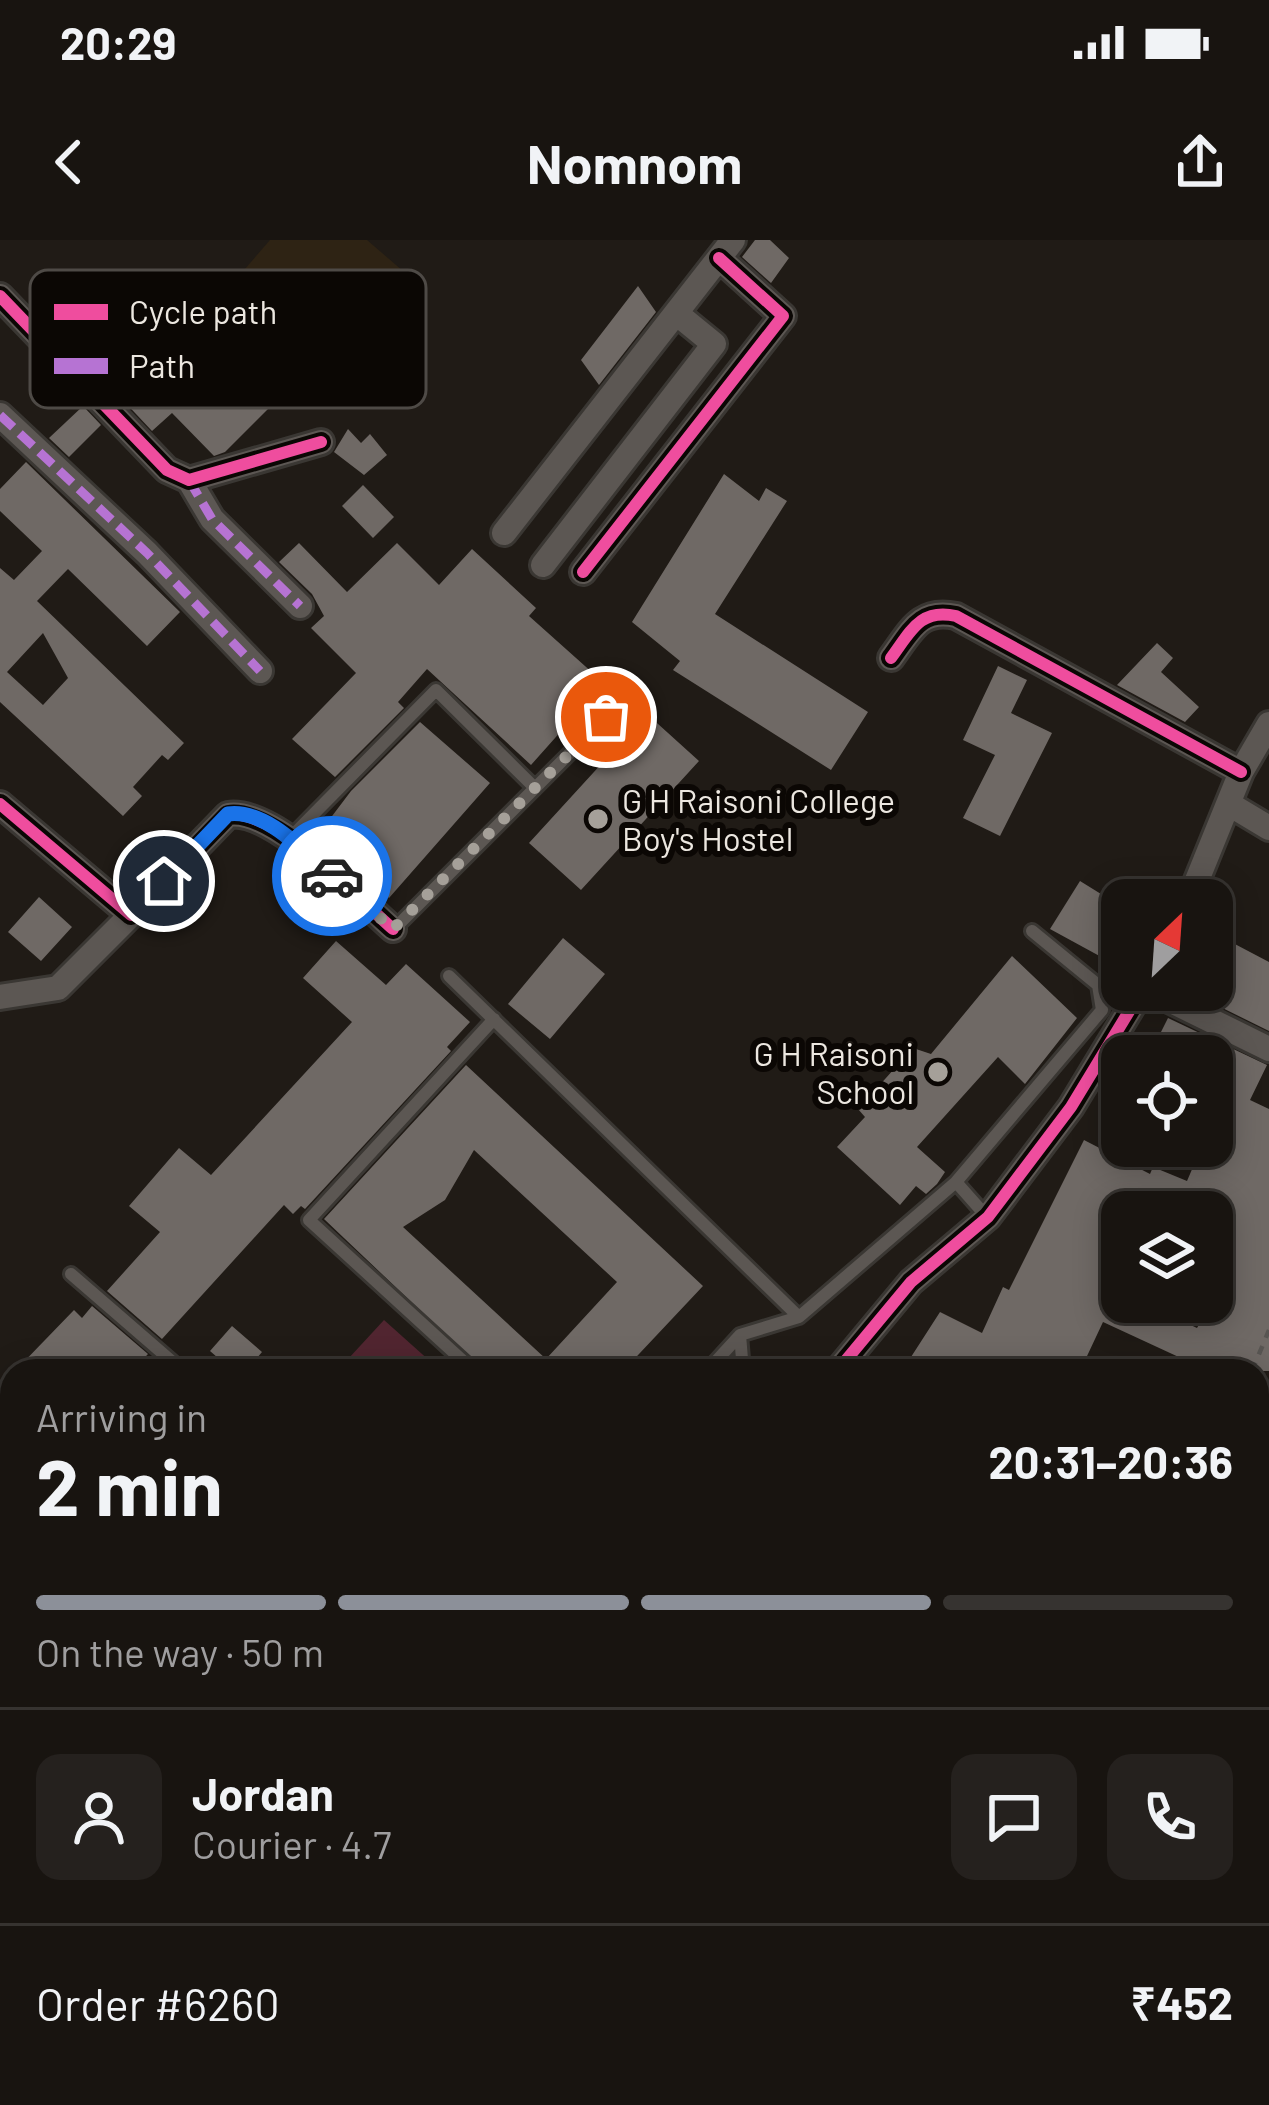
<!DOCTYPE html>
<html lang="en">
<head>
<meta charset="utf-8">
<style>
	:root { --surface:#181410; --page:#25211e; --text:#f1f3f6; --muted:#9f9e9f; --line:#363330; --accent:#8c9099 }
	body { margin:0; font-family:Barlow,sans-serif; background:var(--page); color:var(--text); height:100vh; display:flex; flex-direction:column; font-size:45px; white-space:nowrap }
	* { box-sizing:border-box; margin:0 }
	p { font-size:39px; color:var(--muted) }
	.icon { flex:none; width:66px; height:66px; fill:none; stroke:currentColor; stroke-width:2; stroke-linecap:round; stroke-linejoin:round }
	.map { position:relative; flex:1; overflow:hidden }
	.sheet { position:absolute; left:0px; top:1119px; width:1269px; height:747px; display:flex; flex-direction:column; background:var(--surface); border-radius:36px 36px 0 0; box-shadow:0 6px 30px #0003,0 0 0 3px var(--line) }
	.sheet>* { flex:none }
	.needle { width:78px; rotate:25deg }
	.buttons { position:absolute; left:1101px; top:639px; display:grid; gap:24px }
	.buttons a { display:grid; place-items:center; width:132px; height:132px; border-radius:24px; background:var(--surface); box-shadow:0 6px 30px #0003,0 0 0 3px var(--line); font-size:60px }
	.pin { position:absolute; display:grid; place-items:center; width:102px; height:102px; color:#fff; margin:-51px; border:6px solid #fff; border-radius:50%; box-shadow:0 3px 12px #0007 }
	.courier { position:absolute; display:grid; place-items:center; width:120px; height:120px; margin:-60px; border:9px solid #1a73e8; border-radius:50%; background:#fff; color:#222; box-shadow:0 3px 15px #0007 }
	.headline em { font-style:normal; font-weight:700 }
	.headline div { display:flex; flex-direction:column-reverse }
	.headline { display:flex; align-items:center; justify-content:space-between; height:204px; padding:0 36px }
	h1 { font-size:78px; font-weight:700; line-height:90px }
	.bar { display:grid; grid-template-columns:repeat(4,1fr); gap:18px 12px; align-content:center; height:144px; padding:0 36px }
	.bar i { height:15px; border-radius:9px; background:var(--line) }
	.bar .active { background:var(--accent) }
	.bar p { grid-column:span 4 }
	.line { display:flex; align-items:center; gap:30px; padding:0 36px; border-top:3px solid var(--line) }
	.line div { flex:1 }
	.round { display:grid; place-items:center; flex:none; width:126px; height:126px; border-radius:24px; background:var(--page) }
	.status { display:flex; justify-content:space-between; align-items:center; height:84px; padding:0 60px; background:var(--surface); direction:ltr }
	.status svg { height:33px; fill:currentColor }
	header { display:flex; justify-content:space-between; align-items:center; height:156px; padding:0 36px; background:var(--surface); font-size:54px; font-weight:700 }
	.map>svg:first-child { display:block }
</style>
</head>
<body>
<div class="status"><b>20:29</b><svg viewBox="0 0 49 12"><path d="M0 12V9h3v3zM5 12V6h3v6zM10 12V3h3v9zM15 12V0h3v12zM26 1h20v11H26zM47 4h2v5h-2z"/></svg></div>
<header><svg class="icon" aria-label="back" viewBox="0 0 24 24"><path d="M15 5l-7 7 7 7"/></svg>Nomnom<svg class="icon" aria-label="share" viewBox="0 0 24 24"><path d="M12 15V3M7 8l5-5 5 5M5 13v7h14v-7"/></svg></header>
<div class="map">
<svg width="1269" height="1865" viewBox="0 0 1269 1865">
	<rect width="100%" height="100%" fill="#201b16"/>
	<path fill="#2e2314" d="M270 0H367L425 50 331 158 218 60Z"/>
	<path fill="#512530" d="M384 1080 441 1131H337Z"/>
	<path fill="#6f6965" fill-rule="evenodd" d="M755 0H770L789 18 771 43 742 17Z
		M638 46 656 72 599 145 581 120Z
		M267 104 298 139 225 212 214 216 172 173 152 191 120 157 161 120 203 166Z
		M83 166 101 185 69 217 49 198Z
		M348 189 361 203 370 194 387 215 364 235 334 212Z
		M26 222 180 372 147 406 68 329 37 361 184 503 168 520 162 515 133 547 142 556 123 576 0 462V328L14 340 42 311 0 271V249ZM43 393 68 438 43 465 7 432Z
		M724 234 759 261 766 248 787 261 715 374 868 472 831 530 673 430 680 421 632 382Z
		M363 245 394 277 373 298 342 266Z
		M299 303 347 352 397 303 439 345 472 309 536 368 529 376 604 443 531 525 427 429 398 462 404 468 335 537 292 499 356 433 311 388 324 376 312 354 279 322Z
		M1157 403 1173 418 1161 432 1199 467 1185 482 1117 445Z
		M998 426 1027 440 1011 473 1052 493 1000 596 963 578 995 515 963 500Z
		M647 474 699 521 581 650 529 603Z
		M420 482 490 543 389 658 317 596 351 551Z
		M1080 641 1122 667V716L1116 725 1050 689Z
		M39 657 72 687 41 721 8 692Z
		M1212 692 1269 722V791L1186 750H1212Z
		M563 698 605 734 550 799 508 764Z
		M336 701 386 745 406 724 470 782 447 807 451 811 305 969 301 966 293 974 284 965 162 1099 107 1051 160 992 129 966 179 908 211 935 352 782 303 738Z
		M1012 716 1077 778 1025 844 998 817 917 907 945 932 937 944 926 954 916 946 900 965 837 907 865 877 858 869 913 808 931 814Z
		M1168 778 1267 825 1250 860 1269 869V1131H1177L1183 1119 1103 1082 1080 1131H902L940 1072 982 1093 1003 1047 1009 1050 1084 900 1150 934 1153 927 1187 941 1202 906H1212V816H1149ZM1122 972H1212V1062L1197 1088 1142 1062H1122Z
		M466 825 703 1046 623 1131H484L324 979ZM474 910 617 1042 546 1119 403 987 445 960Z
		M92 1066 148 1114 132 1131H15L74 1070 82 1078Z
		M232 1086 262 1112 246 1131H233L210 1111Z"/>
	<g fill="none" stroke-linecap="round" stroke-linejoin="round">
		<g stroke="#3a3733" stroke-width="18">
			<path id="service" d="M290 598 436 450 535 548
				M394 689 606 477
				M449 736 799 1077 956 942 987 977
				M956 942 1102 770 1098 745 1032 691
				M71 1034 183 1131
				M740 1095 743 1131
				M474 1131 309 980 494 779
				M707 1131 740 1095 799 1077
				M1257 1680 1269 1685
				M1257 1783 1269 1789
				M150 1854 161 1865"/>
		</g>
		<g stroke="#3a3733" stroke-width="30">
			<path id="minor" d="M0 56 167 230 189 240 321 202
				M0 175 147 313 260 431
				M189 240 212 279 300 366
				M504 293 733 0
				M543 325 714 104 676 73
				M583 332 783 76 719 18
				M891 418C911 391 920 368 956 376L1241 532
				M0 564 131 675 228 575C274 567 358 659 393 689
				M1229 564 1269 588
				M1189 660 1241 532 1269 484
				M1149 750 1269 809
				M0 757 58 748 131 675
				M837 1131 911 1042 988 977 1071 867 1142 750
				M1257 1269 1269 1261
				M0 1392 12 1405
				M1257 1409 1269 1415
				M0 1434 12 1423
				M1257 1571 1269 1576
				M0 1607 12 1597
				M1145 1854 1170 1865
				M0 1858 15 1854
				M39 1865 44 1854
				M918 1865 924 1854
				M1066 1865 1073 1854"/>
		</g>
		<path stroke="#585552" stroke-width="4.5" stroke-dasharray="9 9" stroke-linecap="butt" d="M1252 1131 1269 1090
			M1257 1167 1269 1173"/>
		<use href="#service" stroke="#5c5753" stroke-width="12"/>
		<use href="#minor" stroke="#5c5753" stroke-width="24"/>
		<path stroke="#b673d3" stroke-width="9" stroke-dasharray="18 9" stroke-linecap="butt" d="M0 175 147 313 260 431
			M189 240 212 279 300 366"/>
		<g stroke="#0b0704" stroke-width="20">
			<path id="cycleway" d="M0 56 167 230 189 240 321 202
				M583 332 783 76 719 18
				M891 418C911 391 920 368 956 376L1241 532
				M0 564 131 675 228 575C274 567 358 659 393 689
				M837 1131 911 1042 988 977 1071 867 1142 750"/>
		</g>
		<use href="#cycleway" stroke="#ef4d9e" stroke-width="12"/>
	</g>
	<g fill="none" stroke-linecap="round" stroke-linejoin="round">
		<path stroke="#a5a099" stroke-width="12" stroke-dasharray="0 21.6" d="M332 636 393 689 606 477"/>
		<path stroke="#1a73e8" stroke-width="15" d="M164 641 228 574C267 569 304 612 332 636"/>
	</g>
	<g fill="#a5a099" stroke="#0b0704" stroke-width="4.5">
		<circle cx="598" cy="579" r="12"/>
		<circle cx="938" cy="832" r="12"/>
	</g>
	<g text-anchor="middle" dominant-baseline="central" stroke-width="12" stroke-linejoin="round" paint-order="stroke">
		<g font-size="33" fill="#ece7e0" stroke="#0b0704" text-anchor="start">
			<text x="622" y="560">G H Raisoni College<tspan x="622" dy="38">Boy's Hostel</tspan></text>
			<text x="914" y="813" text-anchor="end">G H Raisoni<tspan x="914" dy="38">School</tspan></text>
		</g>
	</g>
	<rect x="30" y="30" width="396" height="138" rx="18" fill="#0b0704" stroke="#4e4a46" stroke-width="3"/>
	<rect x="54" y="64" width="54" height="16" fill="#ef4d9e"/>
	<rect x="54" y="118" width="54" height="16" fill="#b673d3"/>
	<g font-size="33" fill="#ece7e0">
		<text x="129" y="84">Cycle path</text>
		<text x="129" y="138">Path</text>
	</g>
</svg>
<div class="buttons">
<a><svg class="needle" viewBox="-14 -14 28 28"><path d="M0-13l5 13h-10z" fill="#e53935"/><path d="M0 13l5-13h-10z" fill="#9f9e9f"/></svg></a>
<a><svg class="icon" aria-label="locate" viewBox="0 0 24 24"><circle cx="12" cy="12" r="6"/><path d="M12 2v4M12 18v4M2 12h4M18 12h4"/></svg></a>
<a><svg class="icon" aria-label="layers" viewBox="0 0 24 24"><path d="M12 4l9 5-9 5-9-5zM3 14l9 5 9-5"/></svg></a>
</div>
<div class="pin" style="left:606px;top:477px;background:#ea580c"><svg class="icon" aria-label="bag" viewBox="0 0 24 24"><path d="M5 8h14l-1 12H6zM9 8a3 3 0 0 1 6 0"/></svg></div>
<div class="pin" style="left:164px;top:641px;background:#1f2937"><svg class="icon" aria-label="home" viewBox="0 0 24 24"><path d="M3 11l9-7 9 7M6 9v11h12V9"/></svg></div>
<div class="courier" style="left:332px;top:636px"><svg class="icon" aria-label="car" viewBox="0 0 24 24"><path d="M5 17H2v-5l4-1 3-4h7l3 4 3 1v5h-3M9 17h6M6 11h13"/><circle cx="7" cy="17" r="2"/><circle cx="17" cy="17" r="2"/></svg></div>
<section class="sheet">
<div class="headline"><div><h1>2 min</h1><p>Arriving in</p></div><em>20:31–20:36</em></div>
<div class="bar"><i class="active"></i><i class="active"></i><i class="active"></i><i></i><p>On the way · 50 m</p></div>
<div class="line" style="height:216px"><a class="round"><svg class="icon" aria-label="person" viewBox="0 0 24 24"><circle cx="12" cy="8" r="4"/><path d="M4 21q1-7 8-7t8 7"/></svg></a><div><b>Jordan</b><p>Courier · 4.7</p></div><a class="round"><svg class="icon" aria-label="chat" viewBox="0 0 24 24"><path d="M4 5h16v11H9l-5 4z"/></svg></a><a class="round"><svg class="icon" aria-label="phone" viewBox="0 0 24 24"><path d="M5 4h4l2 5-3 2q2 4 5 5l2-3 5 2v4C11 20 4 13 5 4z"/></svg></a></div>
<div class="line" style="height:156px"><div>Order #6260</div><b>₹452</b></div>
</section>
</div>
</body>
</html>
